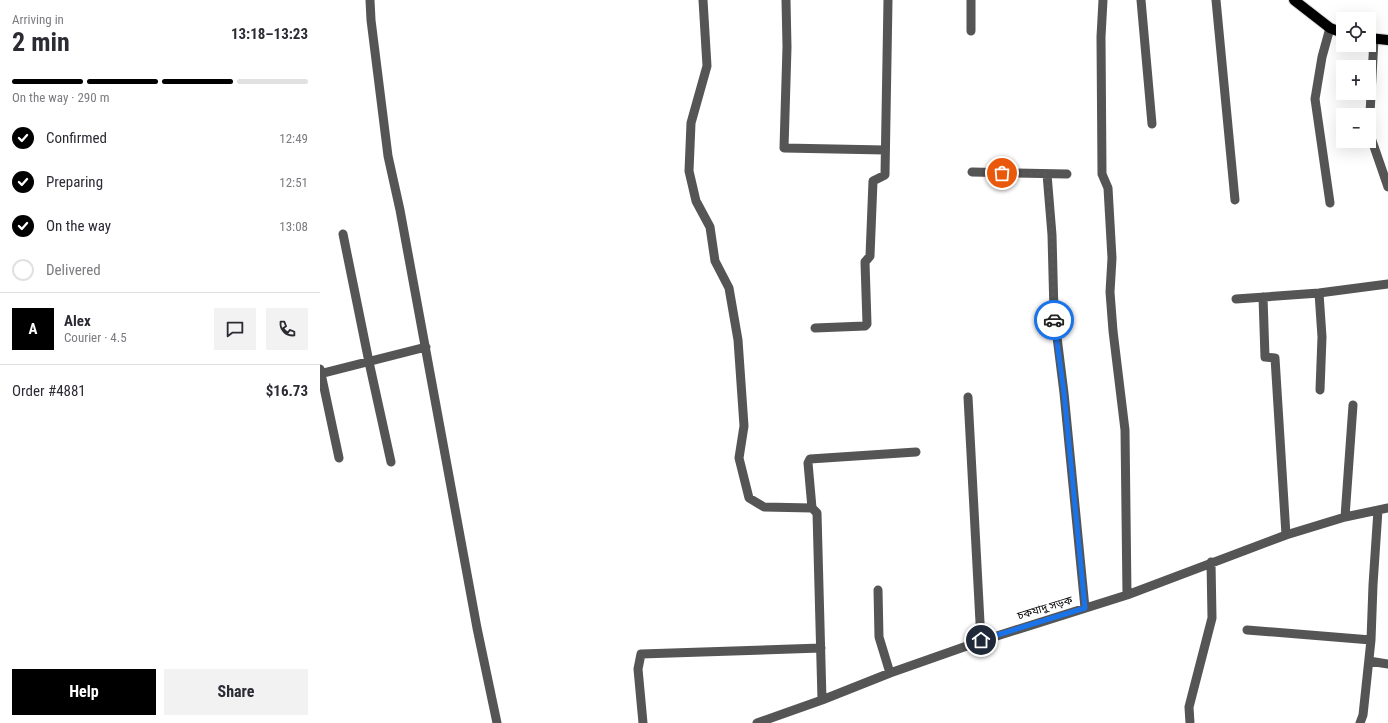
<!DOCTYPE html>
<html lang="en">
<head>
<meta charset="utf-8">
<style>
	:root { --surface:#fff; --page:#f2f2f3; --text:#2b2b33; --muted:#7c7c81; --line:#e1e1e2; --accent:#000 }
	body { margin:0; font-family:"Roboto Condensed","Noto Sans Bengali",sans-serif; background:var(--page); color:var(--text); height:100vh; display:flex; flex-direction:column; font-size:15px; white-space:nowrap }
	* { box-sizing:border-box; margin:0 }
	p { font-size:13px; color:var(--muted) }
	.icon { flex:none; width:22px; height:22px; fill:none; stroke:currentColor; stroke-width:2; stroke-linecap:round; stroke-linejoin:round }
	.map { position:relative; flex:1; overflow:hidden }
	.side { display:flex; flex-direction:column; background:var(--surface); width:320px }
	.side>* { flex:none }
	.tools { position:absolute; left:1016px; top:12px; display:grid; gap:8px }
	.tools a { display:grid; place-items:center; width:40px; height:40px; border-radius:0px; background:var(--surface); box-shadow:0 4px 16px #0002; font-size:20px }
	.pin { position:absolute; display:grid; place-items:center; width:34px; height:34px; color:#fff; margin:-17px; border:2px solid #fff; border-radius:50%; box-shadow:0 1px 4px #0007 }
	.courier { position:absolute; display:grid; place-items:center; width:40px; height:40px; margin:-20px; border:3px solid #1a73e8; border-radius:50%; background:#fff; color:#222; box-shadow:0 1px 5px #0007 }
	.head em { font-style:normal; font-weight:700 }
	.head div { display:flex; flex-direction:column-reverse }
	.head { display:flex; align-items:center; justify-content:space-between; height:68px; padding:0 12px }
	h1 { font-size:26px; font-weight:700; line-height:30px }
	.bar { display:grid; grid-template-columns:repeat(4,1fr); gap:6px 4px; align-content:center; height:48px; padding:0 12px }
	.bar i { height:5px; border-radius:3px; background:var(--line) }
	.bar .selected { background:var(--accent) }
	.bar p { grid-column:span 4 }
	.line { display:flex; align-items:center; gap:10px; padding:0 12px; border-top:1px solid var(--line) }
	.line div { flex:1 }
	.round { display:grid; place-items:center; flex:none; width:42px; height:42px; border-radius:0px; background:var(--page) }
	ol { padding:0 12px; list-style:none }
	li { display:flex; align-items:center; gap:12px; height:44px }
	li p { margin-inline-start:auto }
	li .icon { padding:4px; border-radius:50%; background:var(--accent); color:#fff; stroke-width:4 }
	li:last-child { color:var(--muted) }
	li i { width:22px; height:22px; border:2px solid var(--line); border-radius:50% }
	.action { display:flex; gap:8px; margin-top:auto; padding:8px 12px }
	.action a { flex:1; height:46px; border-radius:0px; background:var(--accent); color:#fff; font-size:16px; font-weight:700; line-height:46px; text-align:center }
	.action a+a { background:var(--page); color:var(--text) }
	main { display:flex; flex:1; min-height:0 }
	.map>svg:first-child { display:block }
</style>
</head>
<body>
<main>
<section class="side">
<div class="head"><div><h1>2 min</h1><p>Arriving in</p></div><em>13:18–13:23</em></div>
<div class="bar"><i class="selected"></i><i class="selected"></i><i class="selected"></i><i></i><p>On the way · 290 m</p></div>
<ol>
<li><svg class="icon" aria-label="check" viewBox="0 0 24 24"><path d="M5 12l5 5 9-10"/></svg>Confirmed<p>12:49</p></li>
<li><svg class="icon" aria-label="check" viewBox="0 0 24 24"><path d="M5 12l5 5 9-10"/></svg>Preparing<p>12:51</p></li>
<li><svg class="icon" aria-label="check" viewBox="0 0 24 24"><path d="M5 12l5 5 9-10"/></svg>On the way<p>13:08</p></li>
<li><i></i>Delivered</li>
</ol>
<div class="line" style="height:72px"><b class="round" style="background:var(--accent);color:#fff">A</b><div><b>Alex</b><p>Courier · 4.5</p></div><a class="round"><svg class="icon" aria-label="chat" viewBox="0 0 24 24"><path d="M4 5h16v11H9l-5 4z"/></svg></a><a class="round"><svg class="icon" aria-label="phone" viewBox="0 0 24 24"><path d="M5 4h4l2 5-3 2q2 4 5 5l2-3 5 2v4C11 20 4 13 5 4z"/></svg></a></div>
<div class="line" style="height:52px"><div>Order #4881</div><b>$16.73</b></div>
<div class="action"><a>Help</a><a>Share</a></div>
</section>
<div class="map">
<svg width="1068" height="723" viewBox="0 0 1068 723">
	<rect width="100%" height="100%" fill="#fff"/>
	<g fill="none" stroke-linecap="round" stroke-linejoin="round">
		<g stroke="#dbdbdb" stroke-width="12">
			<path id="major" d="M974 0 1010 28 1023 33
				M1049 38 1068 40"/>
		</g>
		<path stroke="#555" stroke-width="9" d="M50 0 51 20 68 156 80 210 157 628 177 723
			M383 0 387 66 371 123 369 171 376 201 390 227 395 261 409 288 418 340 424 426 419 458 429 498 444 507 492 508 497 513 502 700
			M466 0 467 47 464 148 565 150
			M783 0 781 37 782 174 788 188 792 258 790 292 793 331 805 430 807 595
			M821 0 832 124
			M896 0 915 200
			M651 31V0
			M1054 39 1049 132 1068 187
			M652 172 747 174
			M727 174 732 235 734 313 744 393 765 608
			M1010 203 995 99 1002 57 1010 28
			M23 234 49 362 71 462
			M999 293 1002 337 1000 390
			M943 297 945 357 955 358 966 535
			M916 299 999 293 1068 284
			M495 328 545 326 547 324 545 262 550 256 553 181 565 175 568 0
			M0 369 19 458
			M0 374 106 347
			M648 397 661 641
			M492 508 488 463 490 459 596 452
			M1025 517 1033 405
			M558 590 559 637 570 673
			M927 630 1051 640
			M1049 661 1068 664
			M323 723 318 669 321 654 501 648
			M437 723 502 700 570 673 661 641 807 595 966 535 1025 517 1068 508
			M870 723 869 707 892 618 891 562
			M1040 723 1043 715 1051 640 1053 585 1058 510"/>
		<use href="#major" stroke="#000" stroke-width="10"/>
	</g>
	<g fill="none" stroke-linecap="round" stroke-linejoin="round">
		<path stroke="#595959" stroke-width="4" stroke-dasharray="0 7.2" d="M682 173 727 174 732 235 734 320"/>
		<path stroke="#1a73e8" stroke-width="5" d="M661 640 765 608 744 393 734 320"/>
	</g>
	<g text-anchor="middle" dominant-baseline="central" stroke-width="3.5" stroke-linejoin="round" paint-order="stroke">
		<g font-size="11" fill="#000" stroke="#fff">
			<text transform="translate(725 608) rotate(-17)">চকযাদু সড়ক</text>
		</g>
	</g>
</svg>
<div class="tools">
<a><svg class="icon" aria-label="locate" viewBox="0 0 24 24"><circle cx="12" cy="12" r="6"/><path d="M12 2v4M12 18v4M2 12h4M18 12h4"/></svg></a>
<a>+</a>
<a>−</a>
</div>
<div class="pin" style="left:682px;top:173px;background:#ea580c"><svg class="icon" aria-label="bag" viewBox="0 0 24 24"><path d="M5 8h14l-1 12H6zM9 8a3 3 0 0 1 6 0"/></svg></div>
<div class="pin" style="left:661px;top:640px;background:#1f2937"><svg class="icon" aria-label="home" viewBox="0 0 24 24"><path d="M3 11l9-7 9 7M6 9v11h12V9"/></svg></div>
<div class="courier" style="left:734px;top:320px"><svg class="icon" aria-label="car" viewBox="0 0 24 24"><path d="M5 17H2v-5l4-1 3-4h7l3 4 3 1v5h-3M9 17h6M6 11h13"/><circle cx="7" cy="17" r="2"/><circle cx="17" cy="17" r="2"/></svg></div>
</div>
</main>
</body>
</html>
